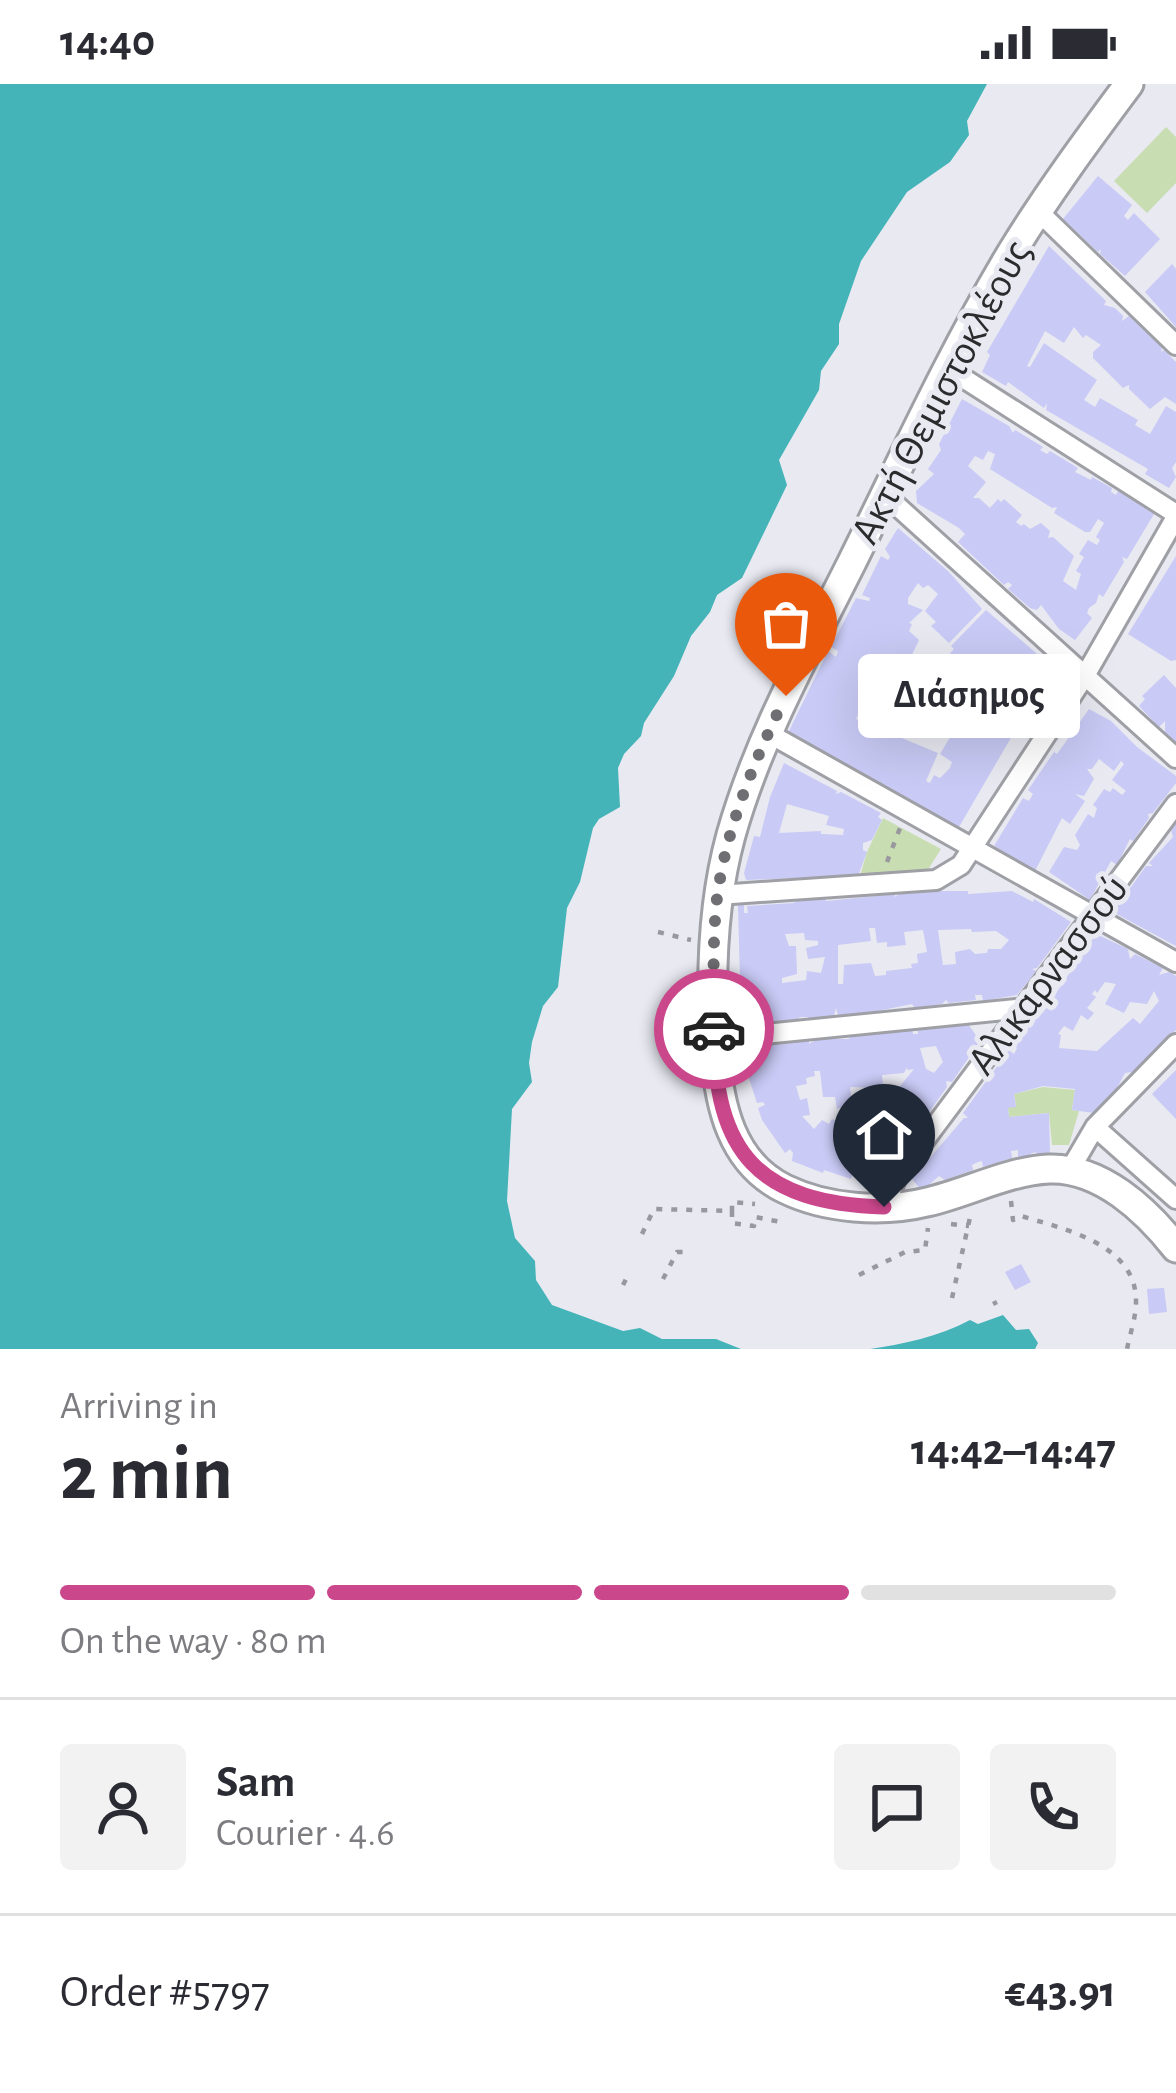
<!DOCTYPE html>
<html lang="en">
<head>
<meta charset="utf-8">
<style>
	:root { --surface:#fff; --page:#f2f2f3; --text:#2b2b33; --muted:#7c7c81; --line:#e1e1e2; --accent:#cb478c }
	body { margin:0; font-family:"Alegreya Sans",sans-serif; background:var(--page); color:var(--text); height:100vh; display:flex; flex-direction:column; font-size:45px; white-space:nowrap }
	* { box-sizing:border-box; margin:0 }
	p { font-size:39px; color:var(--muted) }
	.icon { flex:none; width:66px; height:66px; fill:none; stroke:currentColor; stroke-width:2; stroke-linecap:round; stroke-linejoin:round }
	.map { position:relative; height:1265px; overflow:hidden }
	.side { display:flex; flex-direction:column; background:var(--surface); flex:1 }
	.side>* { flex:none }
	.pin { position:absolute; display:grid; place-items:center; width:102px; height:102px; color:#fff; margin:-123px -51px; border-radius:50% 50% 50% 0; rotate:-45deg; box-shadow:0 0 12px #0007 }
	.pin .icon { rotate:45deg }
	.courier { position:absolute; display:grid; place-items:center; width:120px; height:120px; margin:-60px; border:9px solid #cb478c; border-radius:50%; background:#fff; color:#222; box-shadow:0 3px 15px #0007 }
	.bubble { position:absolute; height:84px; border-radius:12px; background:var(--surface); box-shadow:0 12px 48px #0002; font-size:39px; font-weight:600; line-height:84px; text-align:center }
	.overview em { font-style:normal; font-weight:600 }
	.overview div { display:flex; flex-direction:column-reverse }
	.overview { display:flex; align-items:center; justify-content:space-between; height:204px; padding:0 60px }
	h1 { font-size:78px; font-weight:600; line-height:90px }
	.bar { display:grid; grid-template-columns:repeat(4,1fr); gap:18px 12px; align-content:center; height:144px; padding:0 60px }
	.bar i { height:15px; border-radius:9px; background:var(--line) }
	.bar .selected { background:var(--accent) }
	.bar p { grid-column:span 4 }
	.line { display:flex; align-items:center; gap:30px; padding:0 60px; border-top:3px solid var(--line) }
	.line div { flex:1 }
	.round { display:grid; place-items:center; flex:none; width:126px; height:126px; border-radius:12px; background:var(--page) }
	.status { display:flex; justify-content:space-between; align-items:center; height:84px; padding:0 60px; background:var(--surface); direction:ltr }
	.status svg { height:33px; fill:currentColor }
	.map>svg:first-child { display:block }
</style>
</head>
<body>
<div class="status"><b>14:40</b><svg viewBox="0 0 49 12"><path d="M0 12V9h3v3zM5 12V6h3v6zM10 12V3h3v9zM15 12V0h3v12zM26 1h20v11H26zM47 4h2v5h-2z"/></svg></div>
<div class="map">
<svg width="1176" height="1265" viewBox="0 0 1176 1265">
	<rect width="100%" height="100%" fill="#e9e9f2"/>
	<path fill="#c9ddb3" d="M1166 43 1176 53V99L1147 129 1114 97Z
		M883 734 941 765 926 789 860 792 867 768Z
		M1043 1003 1075 1006 1072 1026 1079 1027 1069 1061H1052L1049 1029 1009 1033 1008 1024 1016 1022 1014 1010Z"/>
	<path fill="#44b4b8" d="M0 0H987L967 37 969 51 950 78 907 108 861 177 839 240V260L821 287 819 306 779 376 787 401 742 494 717 511 710 528 691 552 674 592 644 639 641 652 624 670 618 684 620 723 599 735 593 744 580 798 567 824 558 903 543 922 532 958 529 979 532 998 512 1025 507 1117 515 1154 535 1177 536 1196 552 1221 623 1247 640 1244 662 1255H716L741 1265H0Z
		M1003 1231 1016 1246 1029 1245 1038 1259 1035 1265H870C904 1260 938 1253 970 1236L978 1240Z"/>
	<path fill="#c9caf5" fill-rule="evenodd" d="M1098 92 1132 121 1124 132 1128 136 1134 129 1160 155 1125 192 1100 170 1101 165 1098 168 1063 135Z
		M1049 162 1106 217 1104 221 1115 224 1123 232 1122 237 1129 232 1162 263 1161 268 1164 266 1176 278V320L1165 313 1150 325 1129 305V301L1123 304 1093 274V268L1101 261 1086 251 1083 254 1074 243 1064 259 1045 247 1027 282 1030 283 1044 259 1097 296 1084 316 1095 323 1100 314 1138 336 1135 341 1150 350 1166 322 1176 328V378L1172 384 1176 393 1169 404 1145 390 1148 385 1046 326 1047 319 1044 324 1008 298 1006 302 982 288 990 271 987 268Z
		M1172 180 1176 185V243L1145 208Z
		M962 315 1009 342 1013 349 1015 346 1043 363 1040 366 1047 370 1050 367 1078 384 1075 388 1091 396 1092 393 1112 404 1111 408 1116 411 1118 407 1154 430 1127 475 1122 473 1124 478 1103 513 1099 510 1096 519 1089 524 1087 529 1092 534 1075 556 1059 545 1041 521 1037 526 1030 524 1008 505 1012 501 1008 498 1004 501 958 458 965 450 959 444 917 419 916 407 934 390 928 385 941 366 939 360ZM988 367 995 370 990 385 1052 424 1057 423 1054 429 1085 448H1090L1098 435 1104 439 1096 453 1100 456 1097 461 1088 456 1079 470 1084 473 1076 487 1081 490 1076 506 1063 497 1074 472 1053 453 1048 454 1050 447 1041 439 1030 445 1024 440 1021 442 1016 438 1022 431 1004 415 1001 418 998 415 990 424 979 414H973L986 398 968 382 975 372 983 376Z
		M898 444 949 488 982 525 949 559 931 542 936 538 925 527 938 510 928 501 923 504 918 499 908 514V520L923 526 909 539 912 540 909 547 919 556 900 596 888 590 885 595 878 593 879 599 865 627 861 625 856 635 938 669 926 697 930 699 934 691 940 694 950 684 952 678 940 670 952 650 969 654 972 651 955 641 964 628 944 616 947 611 939 605 947 592 950 594 954 588 1005 618 1010 613 988 591 979 596 950 569 954 565 951 562 986 526 1058 588 1033 627 1028 625 1019 640 959 743 788 649 828 567 836 573 838 567 831 563 856 514 869 517 870 514 862 511 881 472 888 476 890 473 885 465Z
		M1176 472V576L1171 577 1128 550Z
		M1164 591 1176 604V659L1165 649V637L1159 643 1139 622 1145 615 1142 612Z
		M1089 625 1111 637 1137 663 1176 692V699L1153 729 1148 730 1149 734 1133 757 1130 755 1117 781 1111 777 1090 816 1049 788 1064 763 1077 766 1080 761 1075 751 1088 730 1094 734 1097 724 1093 721 1104 705 1110 708 1113 704 1122 711 1126 707 1112 696 1124 680 1121 677 1114 687 1099 675 1092 685H1087L1094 695 1084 712 1075 710 1085 717 1070 740 1062 734 1035 787 994 762 1023 714 1029 717 1033 710 1028 706 1054 668 1057 670Z
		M784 679 837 707 836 710 841 708 881 729 878 733 882 736 872 756 863 759V766L867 768 858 792 746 796 744 789 754 752 760 753 770 713ZM787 720 829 732 826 741 844 745 843 751 821 750V747L779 749Z
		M1176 739V862L1113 828 1146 782H1153L1149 779 1173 753 1171 746Z
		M933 807H968V810L1012 807 1033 818 1034 815 1071 838 1037 884 1032 885 1036 887 1017 911 983 917 982 911H975L976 916 949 919 946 916 942 920 915 924 912 920 839 935 836 924 833 935 808 938V933H802L798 934 799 939 741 945 739 903H744V895L740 896 738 821H744V829H748L747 822 794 819 798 815 826 813V817L895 810V813L900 809ZM869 844H875L877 859 887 858V863L906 861 904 848 923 846 927 868 917 870 918 879 911 880 912 884 886 887V891L875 892 871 879 844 881 843 900H838V861L871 857ZM971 845 972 848 996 847 1009 856 1001 865H988L987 869 975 870 970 865 955 868 956 880 943 881 938 846ZM804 849 805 856 818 857V861L806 864 808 875 825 873 821 889 807 887 806 896 782 899V894L797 890 796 862H789L785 850Z
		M1096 850 1128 865 1130 875 1135 870 1163 884 1159 891 1169 888 1176 892V946L1133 988 1125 989 1111 1015 1094 1029 1072 1026 1075 1005 1043 1002 1014 1010 1016 1023 1008 1024 1009 1033 1049 1029 1050 1071 1037 1073 1036 1068 1030 1070V1075L1018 1077V1066L1011 1067 1012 1074 983 1083 982 1077 978 1078 972 1081 973 1086 945 1096 939 1092 922 1107 912 1095 964 1034H968L963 1029 1009 966 1014 970 1017 964 1013 962 1038 927 1042 930ZM1105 898 1116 900 1105 920 1124 929 1130 918 1147 920 1154 907 1159 917 1140 940 1133 934 1097 967 1059 964 1061 951 1058 950 1064 942 1073 947 1081 931 1088 936 1094 929 1087 924 1096 913 1092 910 1095 906 1097 909Z
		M966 937 980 957 952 998 946 997 947 1003 924 1035 921 1031 917 1037 921 1040 904 1062 898 1061 899 1070 892 1071 881 1092 853 1089 851 1095 824 1086 823 1089 792 1077 793 1069 790 1065 785 1069 762 1036 758 1024 765 1021 763 1018 757 1019 740 967 763 964 762 961 809 956V960L817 955H849L850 951 876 948 877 951 882 947 912 944 913 950H918L917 942ZM936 962 943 978 934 989 926 985 920 964ZM907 983V986L914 985 892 1012 885 1007 881 1012 875 1008 863 1022 856 1038 872 1049 864 1062 853 1055 858 1047 832 1035 829 1040 822 1036 814 1045 802 1032 810 1031 807 1014 800 1016 796 1002 807 1000 806 994 815 992 814 987H820L823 1013H835L837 1025 852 1019 850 1003 878 1004 883 1001 882 991 904 989Z
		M1176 986V1035L1152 1010Z
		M1021 1180 1031 1198 1015 1206 1005 1188Z
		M1164 1204 1167 1228 1149 1230 1147 1205Z"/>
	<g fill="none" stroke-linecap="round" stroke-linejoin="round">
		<g stroke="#9f9fa6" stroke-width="24">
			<path id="street" d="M1038 127 1176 261
				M949 285 1176 430
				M885 411 1176 674
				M768 649 1176 878
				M718 811 936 796 961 781 1086 590 1176 433
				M714 955 1025 924
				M1095 1043 1176 1115
				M1068 1089 1095 1043 1176 960
				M884 1123 897 1093 1176 720"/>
		</g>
		<g stroke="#9f9fa6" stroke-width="33">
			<path id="secondary" d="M1129 0C1088 55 1046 112 1010 171 951 270 903 375 852 478 808 566 758 655 731 751 712 820 710 895 715 967 719 1021 731 1079 785 1105 826 1125 882 1129 927 1118 967 1109 1007 1087 1049 1085 1101 1083 1147 1127 1176 1164"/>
		</g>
		<path stroke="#98989e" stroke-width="4.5" stroke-dasharray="6 9" stroke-linecap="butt" d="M768 552 764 561 781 567
			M887 778 900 744
			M658 848 691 856
			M1011 1117 1013 1136 1021 1132C1064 1145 1137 1160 1136 1218 1136 1233 1130 1250 1127 1265
			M732 1127V1139L754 1142 755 1133 786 1139
			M951 1140 969 1142
			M642 1150 654 1125 732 1127V1118L755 1120
			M859 1191 905 1168 925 1166 928 1144
			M663 1195 677 1168H691
			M623 1201 628 1191
			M952 1214 971 1129
			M994 1217 996 1221"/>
		<use href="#street" stroke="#fff" stroke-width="18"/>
		<use href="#secondary" stroke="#fff" stroke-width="27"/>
	</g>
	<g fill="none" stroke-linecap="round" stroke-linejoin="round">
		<path stroke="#6e6e73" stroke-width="12" stroke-dasharray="0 21.6" d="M714 945C714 902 712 858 717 814 726 745 755 674 786 612"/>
		<path stroke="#cb478c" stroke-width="15" d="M714 945C714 1070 759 1119 884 1123"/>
	</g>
	<g text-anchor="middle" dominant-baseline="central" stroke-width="10" stroke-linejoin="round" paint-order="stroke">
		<g font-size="42" fill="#2b2b2e" stroke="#e9e9f2">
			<text transform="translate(941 308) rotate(-62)">Ακτή Θεμιστοκλέους</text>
			<text transform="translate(1048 891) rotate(-53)">Αλικαρνασσού</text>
		</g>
	</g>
</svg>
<div class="pin" style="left:786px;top:612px;background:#ea580c"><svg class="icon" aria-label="bag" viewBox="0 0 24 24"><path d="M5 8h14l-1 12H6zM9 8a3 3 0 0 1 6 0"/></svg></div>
<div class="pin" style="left:884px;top:1123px;background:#1f2937"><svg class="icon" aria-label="home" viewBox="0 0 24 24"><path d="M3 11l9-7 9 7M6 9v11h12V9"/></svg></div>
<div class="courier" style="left:714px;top:945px"><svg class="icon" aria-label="car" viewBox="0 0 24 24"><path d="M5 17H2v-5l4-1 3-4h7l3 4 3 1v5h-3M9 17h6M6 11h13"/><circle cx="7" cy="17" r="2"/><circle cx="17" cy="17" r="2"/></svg></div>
<div class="bubble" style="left:858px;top:570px;width:222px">Διάσημος</div>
</div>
<section class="side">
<div class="overview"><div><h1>2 min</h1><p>Arriving in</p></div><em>14:42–14:47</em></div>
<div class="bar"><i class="selected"></i><i class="selected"></i><i class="selected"></i><i></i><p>On the way · 80 m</p></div>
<div class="line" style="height:216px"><a class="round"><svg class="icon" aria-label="person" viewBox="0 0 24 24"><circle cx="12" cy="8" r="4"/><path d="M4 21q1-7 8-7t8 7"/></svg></a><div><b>Sam</b><p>Courier · 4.6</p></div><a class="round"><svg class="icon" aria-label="chat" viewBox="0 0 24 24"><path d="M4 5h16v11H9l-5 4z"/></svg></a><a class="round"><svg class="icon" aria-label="phone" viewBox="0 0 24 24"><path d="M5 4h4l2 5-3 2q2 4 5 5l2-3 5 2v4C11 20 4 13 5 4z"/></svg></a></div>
<div class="line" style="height:156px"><div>Order #5797</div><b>€43.91</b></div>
</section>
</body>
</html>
